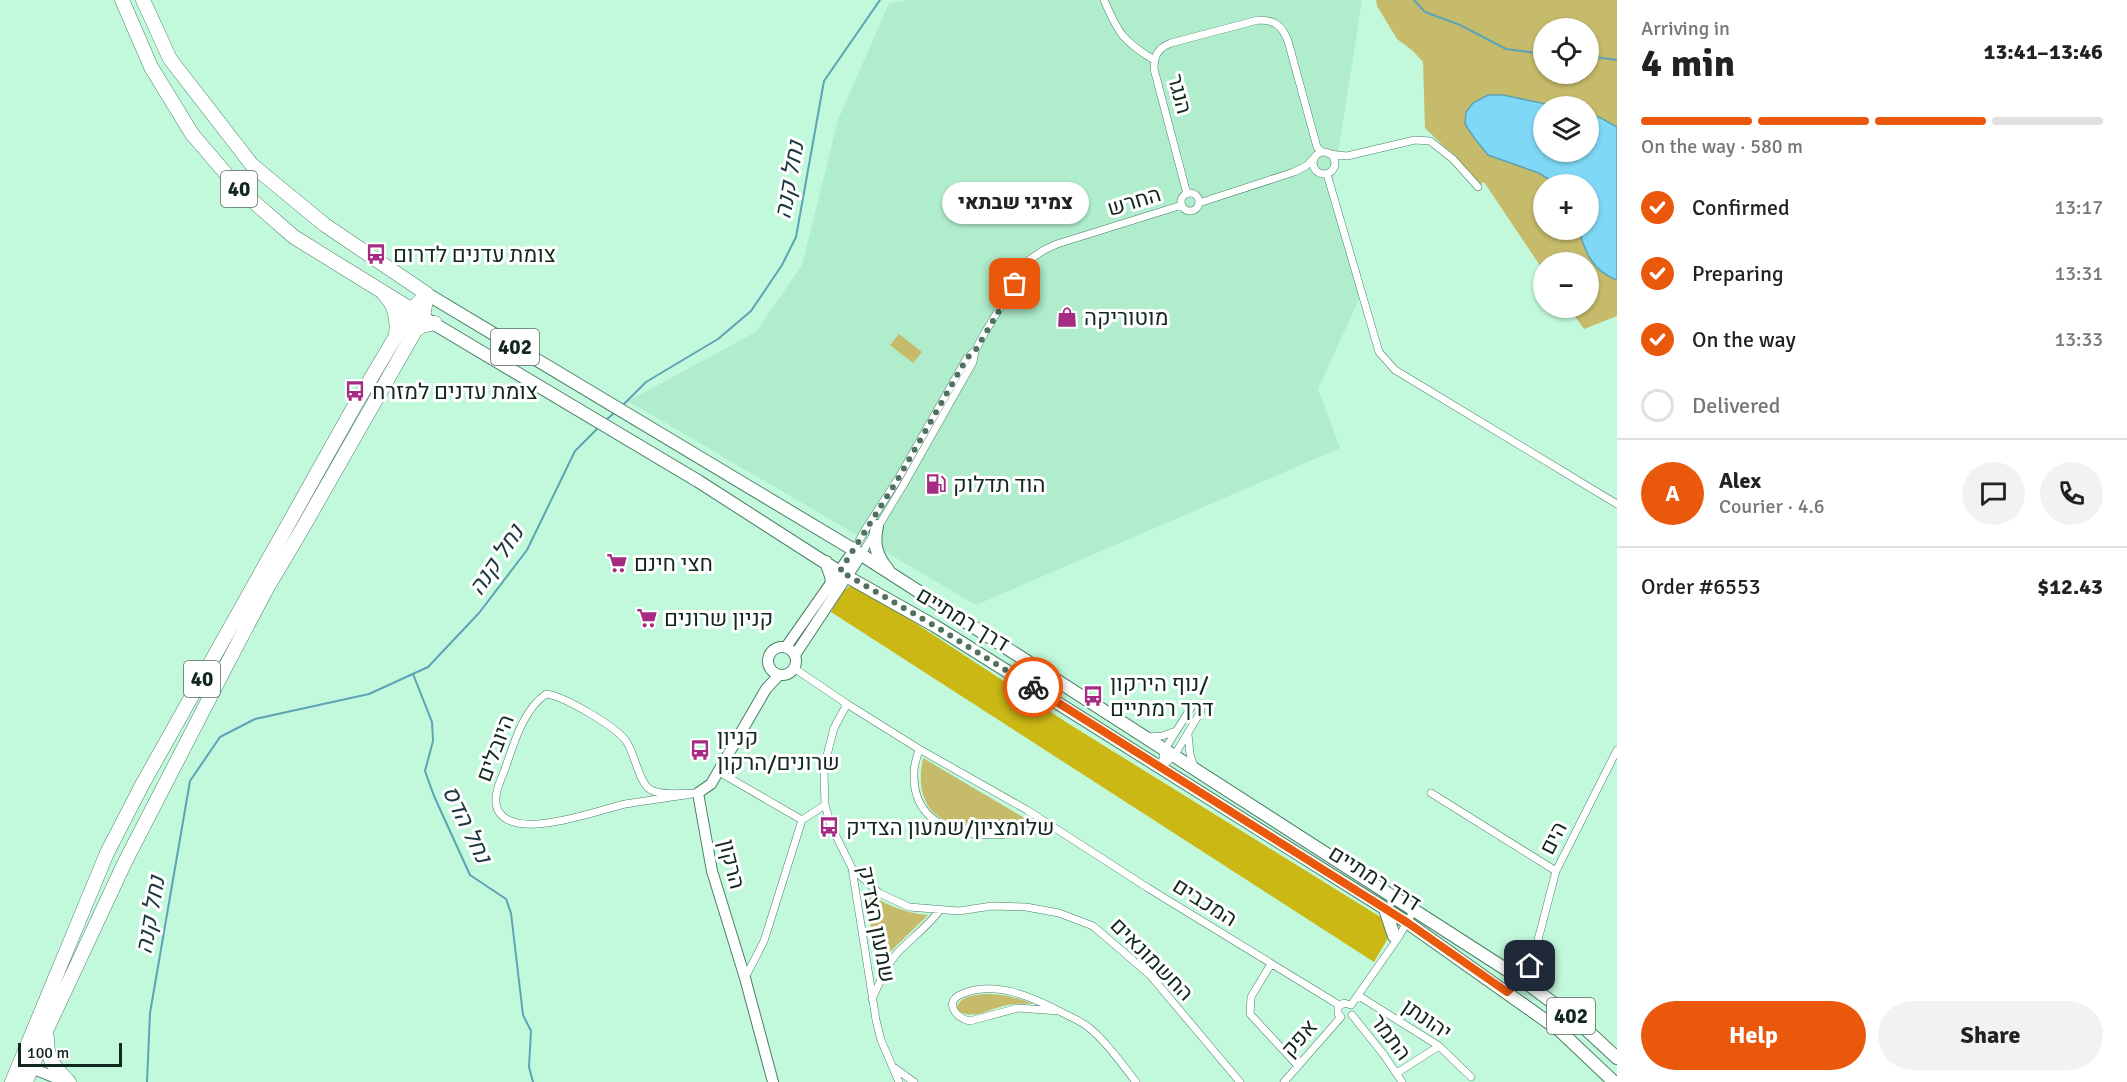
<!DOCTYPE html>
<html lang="en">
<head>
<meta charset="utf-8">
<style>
	:root { --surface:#fff; --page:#f2f2f2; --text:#222; --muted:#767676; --line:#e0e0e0; --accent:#ea580c }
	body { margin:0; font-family:Signika,Heebo,sans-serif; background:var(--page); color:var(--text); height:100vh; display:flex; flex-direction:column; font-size:22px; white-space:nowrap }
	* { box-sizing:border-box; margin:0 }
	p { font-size:20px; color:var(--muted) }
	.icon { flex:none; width:33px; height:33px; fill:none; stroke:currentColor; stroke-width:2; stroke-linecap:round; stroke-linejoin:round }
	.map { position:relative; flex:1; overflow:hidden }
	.details { display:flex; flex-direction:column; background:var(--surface); width:510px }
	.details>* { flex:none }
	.fabs { position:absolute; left:1533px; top:18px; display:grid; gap:12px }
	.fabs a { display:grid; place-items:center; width:66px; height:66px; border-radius:50%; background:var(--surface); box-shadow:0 2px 4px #0004; font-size:30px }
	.scale { position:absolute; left:18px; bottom:15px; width:104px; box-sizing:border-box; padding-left:6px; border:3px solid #12281e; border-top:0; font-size:16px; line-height:21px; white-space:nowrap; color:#12281e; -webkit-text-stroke:4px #fff; paint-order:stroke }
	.pin { position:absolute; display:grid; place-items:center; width:51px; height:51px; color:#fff; margin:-26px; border-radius:12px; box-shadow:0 3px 9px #0006 }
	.courier { position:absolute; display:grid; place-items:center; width:60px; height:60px; margin:-30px; border:4px solid #ea580c; border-radius:50%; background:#fff; color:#222; box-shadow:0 2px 8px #0007 }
	.bubble { position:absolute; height:42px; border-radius:21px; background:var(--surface); box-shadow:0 2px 4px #0004; font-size:20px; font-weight:800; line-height:42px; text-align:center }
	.overview em { font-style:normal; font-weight:800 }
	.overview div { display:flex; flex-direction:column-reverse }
	.overview { display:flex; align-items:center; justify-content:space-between; height:102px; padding:0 24px }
	h1 { font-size:39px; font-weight:800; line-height:45px }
	.bar { display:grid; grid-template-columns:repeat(4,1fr); gap:9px 6px; align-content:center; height:72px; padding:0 24px }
	.bar i { height:8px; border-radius:4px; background:var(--line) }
	.bar .on { background:var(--accent) }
	.bar p { grid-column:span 4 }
	.line { display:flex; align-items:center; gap:15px; padding:0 24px; border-top:2px solid var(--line) }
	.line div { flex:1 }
	.round { display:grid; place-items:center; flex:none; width:63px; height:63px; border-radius:32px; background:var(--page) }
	ol { padding:0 24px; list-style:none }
	li { display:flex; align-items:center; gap:18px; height:66px }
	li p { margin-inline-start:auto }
	li .icon { padding:6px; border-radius:50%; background:var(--accent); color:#fff; stroke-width:4 }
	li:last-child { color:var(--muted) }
	li i { width:33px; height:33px; border:3px solid var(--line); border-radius:50% }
	.cta { display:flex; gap:12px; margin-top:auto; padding:12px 24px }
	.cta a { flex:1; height:69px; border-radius:36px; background:var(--accent); color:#fff; font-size:24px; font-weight:800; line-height:69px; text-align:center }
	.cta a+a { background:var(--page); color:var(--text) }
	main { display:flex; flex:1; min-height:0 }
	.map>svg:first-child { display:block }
</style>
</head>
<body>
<main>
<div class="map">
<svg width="1617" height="1082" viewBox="0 0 1617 1082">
	<rect width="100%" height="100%" fill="#c2f9dc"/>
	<path fill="#afedcc" d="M907 0H1362L1333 186 1364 288 1318 389 1340 448 976 605 628 401 756 332 802 265 838 120 889 3Z"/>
	<path fill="#c5bb6b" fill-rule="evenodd" d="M1376 0H1617V316L1584 329 1569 308H1588V262H1544L1543 270 1484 182 1479 185 1471 173 1425 128 1423 62 1413 51 1397 39 1377 6ZM1544 28H1588V74H1544ZM1544 106H1588V152H1544ZM1544 184H1588V230H1544Z
		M899 334 922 352 913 363 890 345Z
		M923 758 1033 823C1004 832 944 835 927 804 919 789 920 774 923 758Z
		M866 891C885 905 905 913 928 915L890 952 877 973Z
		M983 994C1002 994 1016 997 1033 1004 1023 1004 1013 1003 1003 1006 987 1010 976 1019 960 1012L957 1007C961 996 973 996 983 994Z"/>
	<path fill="#ccb815" d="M850 586H859L1069 724 1395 926 1374 962 831 612 843 591Z"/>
	<path fill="#7fd8f6" stroke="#5ea3b5" stroke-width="1.5" d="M1488 95H1503L1555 106H1544V152H1588L1589 115 1599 117 1617 127V280C1593 271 1586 254 1579 231L1578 230H1588V184H1556L1539 173 1488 155 1475 139 1465 124 1466 112 1473 103Z"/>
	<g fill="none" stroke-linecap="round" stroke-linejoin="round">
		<path stroke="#5ea3b5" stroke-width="2" d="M1414 0 1425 12 1460 25 1506 49 1544 54
			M1588 56 1617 60
			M623 405 646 382 718 339 751 311 782 265 796 237 824 81 880 0
			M605 421 614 413
			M413 674 432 722 433 741 425 771 434 796 470 875 506 899 511 913 523 1015 531 1031 529 1067 533 1082
			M147 1082 150 1013 190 781 220 737 255 719 369 694 428 667 479 613 527 550 575 451 599 427"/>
		<g stroke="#4b7f66" stroke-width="8">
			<path id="street" d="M1104 0C1118 33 1123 41 1154 60
				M1313 163a11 11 0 1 1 22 0a11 11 0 1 1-22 0Z
				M1329 154 1347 156 1415 140 1430 141 1453 159 1478 187
				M1327 174 1379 352 1395 370 1405 376 1617 504
				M1181 202a9 9 0 1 1 18 0a9 9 0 1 1-18 0Z
				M1187 194 1154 69C1154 55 1158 48 1171 43L1258 20C1274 20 1282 25 1288 41L1317 147 1322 152
				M1199 203 1294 172 1306 166 1315 157
				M854 550 865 530 898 479 967 358 975 351
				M861 555 904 484 973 362 975 351 984 334 1029 260 1044 250 1057 244 1182 205
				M794 668 847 704 919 749 1027 810 1148 888 1339 1005
				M546 694C564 696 615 726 626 741 635 753 639 784 651 790 664 796 684 793 698 793 674 797 649 800 625 804 598 810 518 841 499 812 491 799 500 782 505 769 514 743 523 710 546 694Z
				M847 704 834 728 827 755 824 772 825 805 831 826 852 868 876 1020 881 1040 899 1082
				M1188 734 1190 754 1194 767
				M1149 737 1162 736 1176 731
				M919 749C917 757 914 765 914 772 911 847 1004 839 1053 827
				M1161 767 1174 756 1201 711
				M1161 768 1165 749 1192 706
				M719 772 802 820 825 805
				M1431 793 1556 871
				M852 868 879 893 909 907 959 911 992 906 1026 907 1059 913 1093 926 1150 975 1240 1082
				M1271 964 1251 997 1250 1014 1298 1066
				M1514 976 1535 950
				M745 978 764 941 802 820
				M1507 992 1521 979 1533 959 1556 871 1617 750
				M1359 996 1439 1046 1471 1077
				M872 999C880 982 886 966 898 952 912 938 927 927 939 911
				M1351 1005 1398 938 1414 910
				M1059 1011 1018 1008 970 1021C956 1019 943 1001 962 994 996 980 1032 997 1063 1013 1071 1017 1080 1021 1087 1026 1106 1041 1121 1063 1136 1082
				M1352 1015 1384 1055 1402 1082
				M1341 1017 1338 1014V1007L1344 1003 1351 1005
				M892 1066 914 1082
				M1397 1073 1439 1046
				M1284 1082 1341 1017"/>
		</g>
		<g stroke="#4b7f66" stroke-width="12">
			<path id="secondary" d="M768 661a14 14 0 1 1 28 0a14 14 0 1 1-28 0Z
				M786 647 854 550
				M795 655 861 555
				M24 1065 66 1082
				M773 1082 745 978 712 871 698 793 711 784 766 689 779 675"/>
		</g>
		<g stroke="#4b7f66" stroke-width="14">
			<path id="primary" d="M427 294 854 550 1521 979 1576 1020 1617 1058
				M426 319 698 481 846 576 935 626 1408 923 1559 1030 1614 1082
				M877 526C873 544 876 555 888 570
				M826 562 831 576 832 583
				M1385 909 1394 936"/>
		</g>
		<g stroke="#4b7f66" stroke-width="15">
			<path id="highway" d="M122 0 151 67 192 134 239 189 294 237 417 313
				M143 0 170 59 252 165 325 225 427 294
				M384 294C395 305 398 318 396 334
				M414 331 422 326 435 323
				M47 1038C47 1061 54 1066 69 1082
				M12 1082 107 853 142 785 355 405 412 309 427 294
				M26 1082 47 1029 125 862 226 666 266 590 301 531 423 317 427 294"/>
		</g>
		<use href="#street" stroke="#fff" stroke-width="7"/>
		<use href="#secondary" stroke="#fff" stroke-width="10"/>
		<use href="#primary" stroke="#fff" stroke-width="12"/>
		<use href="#highway" stroke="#fff" stroke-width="14"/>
	</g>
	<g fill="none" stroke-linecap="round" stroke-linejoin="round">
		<path stroke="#507160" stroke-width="6" stroke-dasharray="0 10.8" d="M1015 284 975 351 967 358 898 479 840 571 935 626 1033 687"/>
		<path stroke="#ea580c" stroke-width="8" d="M1033 687 1408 923 1507 992 1521 979 1530 966"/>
	</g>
	<defs>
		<g id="bus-bare" transform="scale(1.62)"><path d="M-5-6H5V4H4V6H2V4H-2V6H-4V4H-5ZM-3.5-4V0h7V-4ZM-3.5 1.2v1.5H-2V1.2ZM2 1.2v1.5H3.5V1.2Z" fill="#a52c82" stroke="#fff" stroke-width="2.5" paint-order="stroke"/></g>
		<g id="shop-bare" transform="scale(1.62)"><path d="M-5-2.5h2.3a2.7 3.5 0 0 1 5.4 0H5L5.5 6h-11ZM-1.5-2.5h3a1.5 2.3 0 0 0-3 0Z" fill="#a52c82" stroke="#fff" stroke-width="2.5" paint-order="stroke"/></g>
		<g id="fuel-bare" transform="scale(1.62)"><path d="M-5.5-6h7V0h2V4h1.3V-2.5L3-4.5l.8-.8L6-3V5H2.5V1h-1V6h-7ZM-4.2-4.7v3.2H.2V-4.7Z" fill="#a52c82" stroke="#fff" stroke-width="2.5" paint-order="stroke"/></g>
		<g id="supermarket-bare" transform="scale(1.62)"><path d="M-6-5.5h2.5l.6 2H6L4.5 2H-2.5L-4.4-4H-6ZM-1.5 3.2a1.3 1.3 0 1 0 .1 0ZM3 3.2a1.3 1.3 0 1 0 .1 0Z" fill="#a52c82" stroke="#fff" stroke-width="2.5" paint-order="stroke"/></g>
	</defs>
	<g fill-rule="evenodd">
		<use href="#bus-bare" x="376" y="254"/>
		<use href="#shop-bare" x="1067" y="317"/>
		<use href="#bus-bare" x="355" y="391"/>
		<use href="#fuel-bare" x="936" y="484"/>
		<use href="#supermarket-bare" x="617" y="563"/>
		<use href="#supermarket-bare" x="647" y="618"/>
		<use href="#bus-bare" x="1093" y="696"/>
		<use href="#bus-bare" x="700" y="750"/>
		<use href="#bus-bare" x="829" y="827"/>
	</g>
	<g text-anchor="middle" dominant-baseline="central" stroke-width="6" stroke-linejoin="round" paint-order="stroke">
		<g fill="#fff" stroke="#596862" stroke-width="1.5">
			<rect x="221" y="171" width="36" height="36" rx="4.5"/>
			<rect x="491" y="329" width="48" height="36" rx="4.5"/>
			<rect x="184" y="661" width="36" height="36" rx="4.5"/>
			<rect x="1547" y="998" width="48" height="36" rx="4.5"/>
		</g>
		<g font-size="21" font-weight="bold" fill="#12281e">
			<text x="239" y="189">40</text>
			<text x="515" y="347">402</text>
			<text x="202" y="679">40</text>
			<text x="1571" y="1016">402</text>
		</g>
		<g font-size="22" fill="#12281e" stroke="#fff">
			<text transform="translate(1180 94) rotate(75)">הנגר</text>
			<text transform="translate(1134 201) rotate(-17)">החרש</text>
			<text transform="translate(963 619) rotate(31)">דרך רמתיים</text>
			<text transform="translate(495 748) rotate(-69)">היובלים</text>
			<text transform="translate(1553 838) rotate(-63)">הים</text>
			<text transform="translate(732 864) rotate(76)">הרקון</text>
			<text transform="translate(1375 878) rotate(32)">דרך רמתיים</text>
			<text transform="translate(1205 902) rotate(32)">המכבים</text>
			<text transform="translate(877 924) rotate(79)">שמעון הצדיק</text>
			<text transform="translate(1152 959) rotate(45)">החשמונאים</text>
			<text transform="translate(1427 1019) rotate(34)">יהונתן</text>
			<text transform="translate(1391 1037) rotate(53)">התמר</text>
			<text transform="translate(1299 1038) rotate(-48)">אפק</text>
		</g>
		<g font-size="22" fill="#12281e" stroke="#fff" text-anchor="start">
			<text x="393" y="254">צומת עדנים לדרום</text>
			<text x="1084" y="317">מוטוריקה</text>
			<text x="372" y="391">צומת עדנים למזרח</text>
			<text x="953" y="484">הוד תדלוק</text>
			<text x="634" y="563">חצי חינם</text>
			<text x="664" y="618">קניון שרונים</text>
			<text x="1110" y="683">נוף הירקון/<tspan x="1110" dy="25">דרך רמתיים</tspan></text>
			<text x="717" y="737">קניון<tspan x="717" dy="25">שרונים/הרקון</tspan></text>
			<text x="846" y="827">שלומציון/שמעון הצדיק</text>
		</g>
		<g font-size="24" font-style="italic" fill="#1b3740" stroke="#fff">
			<text transform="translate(789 180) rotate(-80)">נחל קנה</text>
			<text transform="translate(496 560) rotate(-56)">נחל קנה</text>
			<text transform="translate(467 824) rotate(64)">נחל הדס</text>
			<text transform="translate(150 915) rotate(-80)">נחל קנה</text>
		</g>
	</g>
</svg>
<div class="fabs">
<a><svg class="icon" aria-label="locate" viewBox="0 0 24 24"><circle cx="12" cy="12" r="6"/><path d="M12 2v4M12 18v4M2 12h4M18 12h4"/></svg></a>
<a><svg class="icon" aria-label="layers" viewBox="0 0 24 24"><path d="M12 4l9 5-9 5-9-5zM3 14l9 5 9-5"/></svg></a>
<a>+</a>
<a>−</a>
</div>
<div class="scale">100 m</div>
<div class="pin" style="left:1015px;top:284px;background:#ea580c"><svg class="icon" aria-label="bag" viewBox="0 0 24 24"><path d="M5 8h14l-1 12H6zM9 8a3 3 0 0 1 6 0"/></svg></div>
<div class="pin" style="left:1530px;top:966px;background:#1f2937"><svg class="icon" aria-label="home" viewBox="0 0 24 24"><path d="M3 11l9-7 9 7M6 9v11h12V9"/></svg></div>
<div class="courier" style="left:1033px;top:687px"><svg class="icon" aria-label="bike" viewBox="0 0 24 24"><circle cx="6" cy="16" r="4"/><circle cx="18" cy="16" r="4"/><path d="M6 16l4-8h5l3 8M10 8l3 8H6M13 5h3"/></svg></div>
<div class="bubble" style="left:942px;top:182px;width:147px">צמיגי שבתאי</div>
</div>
<section class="details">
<div class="overview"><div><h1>4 min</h1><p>Arriving in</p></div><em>13:41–13:46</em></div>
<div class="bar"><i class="on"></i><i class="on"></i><i class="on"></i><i></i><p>On the way · 580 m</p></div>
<ol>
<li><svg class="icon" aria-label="check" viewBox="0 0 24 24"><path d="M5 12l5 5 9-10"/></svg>Confirmed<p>13:17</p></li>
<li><svg class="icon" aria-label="check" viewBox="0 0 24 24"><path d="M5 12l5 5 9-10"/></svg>Preparing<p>13:31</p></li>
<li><svg class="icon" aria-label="check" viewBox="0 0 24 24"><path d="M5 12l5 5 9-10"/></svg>On the way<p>13:33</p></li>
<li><i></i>Delivered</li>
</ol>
<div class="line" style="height:108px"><b class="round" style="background:var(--accent);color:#fff">A</b><div><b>Alex</b><p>Courier · 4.6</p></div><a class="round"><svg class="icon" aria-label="chat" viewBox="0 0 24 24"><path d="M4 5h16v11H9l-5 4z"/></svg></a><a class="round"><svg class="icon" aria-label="phone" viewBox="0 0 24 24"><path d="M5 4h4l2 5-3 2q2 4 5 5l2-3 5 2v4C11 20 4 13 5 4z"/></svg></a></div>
<div class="line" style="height:78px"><div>Order #6553</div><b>$12.43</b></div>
<div class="cta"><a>Help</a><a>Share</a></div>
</section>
</main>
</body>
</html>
